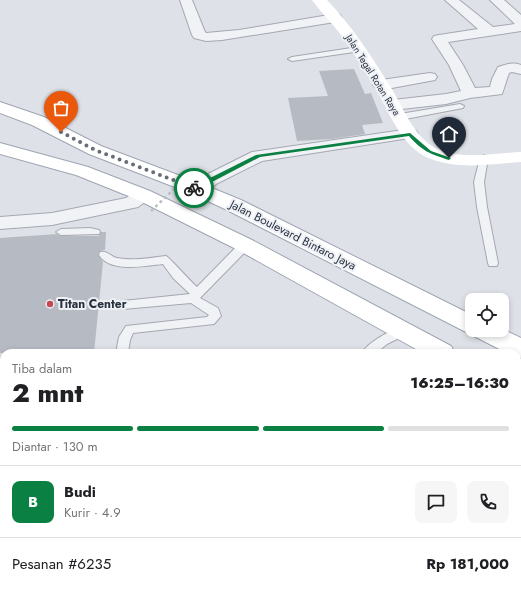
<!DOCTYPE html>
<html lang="id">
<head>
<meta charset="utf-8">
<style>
	:root { --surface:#fff; --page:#f6f6f6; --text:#202124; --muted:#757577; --line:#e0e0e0; --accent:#0b8043 }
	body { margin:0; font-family:Jost,sans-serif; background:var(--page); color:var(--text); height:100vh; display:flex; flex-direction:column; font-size:15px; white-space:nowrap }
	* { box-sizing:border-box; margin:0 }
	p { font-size:13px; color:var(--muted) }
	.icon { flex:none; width:22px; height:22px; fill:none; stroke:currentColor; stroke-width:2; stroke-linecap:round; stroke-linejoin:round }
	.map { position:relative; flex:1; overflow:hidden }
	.side { position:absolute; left:0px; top:349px; width:521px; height:248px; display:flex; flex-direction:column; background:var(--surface); border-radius:12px 12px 0 0; box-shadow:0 2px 6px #0003 }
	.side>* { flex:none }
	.tools { position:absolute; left:465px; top:293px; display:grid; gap:8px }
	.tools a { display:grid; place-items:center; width:44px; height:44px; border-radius:8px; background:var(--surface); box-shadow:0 2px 6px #0003; font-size:20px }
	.pin { position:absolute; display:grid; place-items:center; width:34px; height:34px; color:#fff; margin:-41px -17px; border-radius:50% 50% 50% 0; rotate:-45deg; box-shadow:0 0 4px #0007 }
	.pin .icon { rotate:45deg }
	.courier { position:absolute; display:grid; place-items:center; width:40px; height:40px; margin:-20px; border:3px solid #0b8043; border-radius:50%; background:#fff; color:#222; box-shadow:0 1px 5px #0007 }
	.summary em { font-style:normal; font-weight:800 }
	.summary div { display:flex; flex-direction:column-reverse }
	.summary { display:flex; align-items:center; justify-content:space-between; height:68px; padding:0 12px }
	h1 { font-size:26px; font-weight:800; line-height:30px }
	.bar { display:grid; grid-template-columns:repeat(4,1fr); gap:6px 4px; align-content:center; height:48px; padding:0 12px }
	.bar i { height:5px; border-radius:3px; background:var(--line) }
	.bar .selected { background:var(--accent) }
	.bar p { grid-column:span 4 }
	.line { display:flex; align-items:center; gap:10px; padding:0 12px; border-top:1px solid var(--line) }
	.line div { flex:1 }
	.round { display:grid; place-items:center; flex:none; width:42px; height:42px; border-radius:8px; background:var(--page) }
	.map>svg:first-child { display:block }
</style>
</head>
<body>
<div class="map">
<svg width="521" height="597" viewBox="0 0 521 597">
	<rect width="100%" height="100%" fill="#dee1e7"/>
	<path fill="#b6bac3" d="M354 69 365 94 371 93 383 123 362 125 365 134 332 139 297 141 288 98 328 96 319 71Z
		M101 232H106L105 250 100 251 98 255 103 262 94 353H0V238L57 234 61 236H99Z"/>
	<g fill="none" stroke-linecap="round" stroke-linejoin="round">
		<g stroke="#a4a8b1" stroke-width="2">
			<path id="lane" d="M358 47 362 49 361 51 292 61 288 59 292 57Z
				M460 104 464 106 463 108 400 120 396 117 400 114Z
				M484 155 488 158 484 182 487 207 498 263 497 266H489L488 263 477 207 474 182 480 158Z
				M90 228 99 230 100 232 99 234 61 235 56 232 61 229Z
				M245 241 249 242 250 245 249 248 200 298 218 308 221 316 214 324 133 333 130 340 128 353H116L119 337 126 326 207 317 209 315 191 303 123 309 119 308 117 305 119 302 123 301 190 294 173 278 163 264C145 266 110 273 99 255L100 252C108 250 111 257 117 258 133 261 150 258 166 256 169 257 191 282 197 287L241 242Z
				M403 326 407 328 409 331 407 334 387 344 376 353H362C368 342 391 330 403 326Z
				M0 418H4V430H0Z
				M517 477 521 478V491L517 490Z
				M257 593H276L278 597H259Z
				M404 593H421L419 597H402Z"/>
		</g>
		<g stroke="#a4a8b1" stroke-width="2">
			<path id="street" d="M180 0H192L205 32 206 33 239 30 335 14 340 15 342 18 340 21 335 22 222 40 206 41 194 38 192 35Z
				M445 0H459L493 27 515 24 490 0H504L521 15V31L448 42 463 65 475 88 490 87 492 79 498 67C507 64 512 62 521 65V74L512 72 509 73 502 94 470 98 446 104 393 110 387 108 385 105 387 102 393 100 446 94 461 91 449 65 432 39 434 36 439 35 478 29Z
				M430 73 435 74 437 77 435 80 381 90 376 88 373 85 376 82 381 80Z
				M410 129 416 131 418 134 416 137 262 161 216 184 206 194 200 196 194 194 191 190 204 176 252 152Z
				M143 189 149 191 152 195 149 199 138 207 52 225 0 229V217L52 213 126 198 137 191Z"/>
		</g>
		<g stroke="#9ea5b2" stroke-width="2">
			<path id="primary" d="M0 102 44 117 101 146 207 186 241 200 472 315V330L502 329 521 338V358L517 357V353H507L474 336 473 334 464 331 227 210 193 194 89 154 32 125 0 113Z
				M0 143 88 167 150 191 252 240 451 346 455 353H423L238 250 136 199 76 175 0 154Z
				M517 384 521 386V408L517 406Z"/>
		</g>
		<use href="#lane" fill="#f0f2f5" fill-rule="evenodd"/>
		<use href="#street" fill="#f0f2f5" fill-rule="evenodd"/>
		<path fill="#fff" fill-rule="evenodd" d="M312 0H327C351 25 370 54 388 83 404 107 413 140 442 151 463 159 498 153 521 152V162C491 164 460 170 431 159 401 148 389 111 374 86 366 71 356 57 347 43 336 27 323 15 312 0Z"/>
		<use href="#primary" fill="#fff" fill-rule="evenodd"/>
		<path stroke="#bcbfc5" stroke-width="2.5" stroke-dasharray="3 3" stroke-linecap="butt" d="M151 211 192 172"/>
	</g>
	<path fill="#0b8043" d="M410 133 431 151 451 158 449 160C430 154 422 151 409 136L260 157 212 182 202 191H198L192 188 194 186 199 188 208 179 256 155Z"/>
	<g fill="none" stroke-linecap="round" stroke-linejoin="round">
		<path stroke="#686d78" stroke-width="4" stroke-dasharray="0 7.2" d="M61 132 95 150 194 188"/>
	</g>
	<circle fill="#c64855" stroke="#edf0f5" stroke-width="1.5" cx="50" cy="304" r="4"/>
	<g text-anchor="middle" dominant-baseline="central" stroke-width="4" stroke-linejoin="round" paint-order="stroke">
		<g font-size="10" fill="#282f3d" stroke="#edf0f5">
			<text transform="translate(373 75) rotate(58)">Jalan Tegal Rotan Raya</text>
		</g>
		<g font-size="12" fill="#282f3d" stroke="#edf0f5">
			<text transform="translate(293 235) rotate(27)">Jalan Boulevard Bintaro Jaya</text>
		</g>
		<g font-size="12" font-weight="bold" fill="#282f3d" stroke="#edf0f5" text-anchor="start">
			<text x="58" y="304">Titan Center</text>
		</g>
	</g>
</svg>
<div class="tools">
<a><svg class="icon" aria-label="locate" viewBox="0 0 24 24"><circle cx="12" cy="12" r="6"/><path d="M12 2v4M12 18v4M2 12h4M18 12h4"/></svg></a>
</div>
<div class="pin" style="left:61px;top:132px;background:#ea580c"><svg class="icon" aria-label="bag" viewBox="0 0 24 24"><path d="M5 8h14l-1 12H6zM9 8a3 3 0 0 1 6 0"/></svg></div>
<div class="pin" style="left:449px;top:158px;background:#1f2937"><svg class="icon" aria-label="home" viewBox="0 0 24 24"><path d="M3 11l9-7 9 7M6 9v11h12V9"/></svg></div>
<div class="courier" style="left:194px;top:188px"><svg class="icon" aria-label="bike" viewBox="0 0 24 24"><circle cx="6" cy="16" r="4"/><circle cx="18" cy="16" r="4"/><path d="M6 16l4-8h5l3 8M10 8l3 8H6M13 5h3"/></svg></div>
<section class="side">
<div class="summary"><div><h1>2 mnt</h1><p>Tiba dalam</p></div><em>16:25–16:30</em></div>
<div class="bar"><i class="selected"></i><i class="selected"></i><i class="selected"></i><i></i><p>Diantar · 130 m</p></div>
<div class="line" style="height:72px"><b class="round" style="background:var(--accent);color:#fff">B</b><div><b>Budi</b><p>Kurir · 4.9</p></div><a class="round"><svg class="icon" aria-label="chat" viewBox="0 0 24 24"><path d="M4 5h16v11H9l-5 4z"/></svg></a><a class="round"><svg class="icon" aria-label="phone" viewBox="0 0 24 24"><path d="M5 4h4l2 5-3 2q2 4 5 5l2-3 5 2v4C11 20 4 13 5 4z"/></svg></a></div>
<div class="line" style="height:52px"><div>Pesanan #6235</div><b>Rp 181,000</b></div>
</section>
</div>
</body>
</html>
